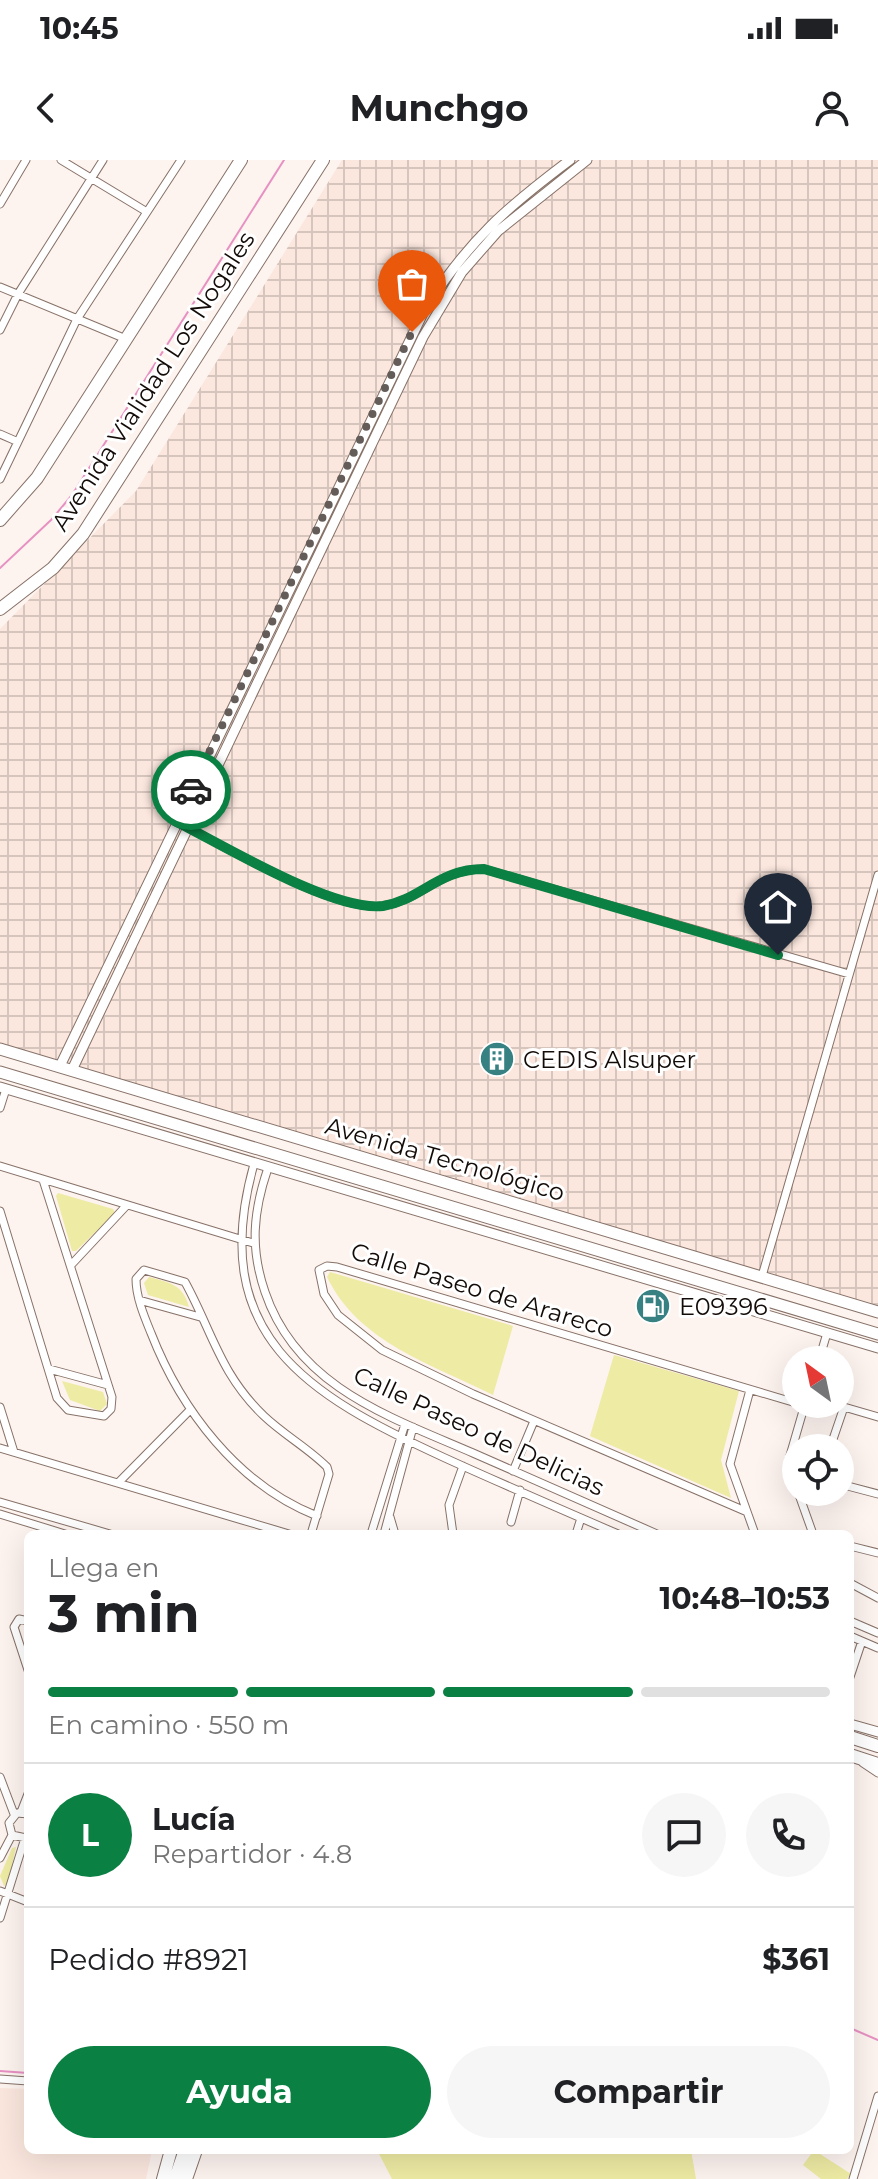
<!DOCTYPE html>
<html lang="es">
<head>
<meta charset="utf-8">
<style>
	:root { --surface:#fff; --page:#f6f6f6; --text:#202124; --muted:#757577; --line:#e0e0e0; --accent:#0b8043 }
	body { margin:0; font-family:Montserrat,sans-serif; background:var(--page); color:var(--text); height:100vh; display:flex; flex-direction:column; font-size:30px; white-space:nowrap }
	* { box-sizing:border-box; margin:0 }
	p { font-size:26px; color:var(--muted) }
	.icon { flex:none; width:44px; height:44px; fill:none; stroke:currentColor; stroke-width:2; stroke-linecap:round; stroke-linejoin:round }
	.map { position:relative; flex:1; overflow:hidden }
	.panel { position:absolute; left:24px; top:1370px; width:830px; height:624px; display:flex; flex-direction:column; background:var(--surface); border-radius:12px; box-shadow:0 8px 32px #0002 }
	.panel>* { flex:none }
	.needle { width:52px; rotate:327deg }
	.tools { position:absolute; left:782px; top:1186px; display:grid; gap:16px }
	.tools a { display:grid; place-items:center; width:72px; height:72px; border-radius:50%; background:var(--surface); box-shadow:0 8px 32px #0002; font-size:40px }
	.pin { position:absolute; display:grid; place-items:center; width:68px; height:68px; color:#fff; margin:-82px -34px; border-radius:50% 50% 50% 0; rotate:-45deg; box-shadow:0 0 8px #0007 }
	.pin .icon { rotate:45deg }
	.courier { position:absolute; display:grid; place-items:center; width:80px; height:80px; margin:-40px; border:6px solid #0b8043; border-radius:50%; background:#fff; color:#222; box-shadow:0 2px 10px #0007 }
	.summary em { font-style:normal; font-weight:700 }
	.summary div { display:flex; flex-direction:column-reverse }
	.summary { display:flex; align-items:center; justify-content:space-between; height:136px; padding:0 24px }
	h1 { font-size:52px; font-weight:700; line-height:60px }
	.bar { display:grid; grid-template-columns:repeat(4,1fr); gap:12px 8px; align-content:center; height:96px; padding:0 24px }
	.bar i { height:10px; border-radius:6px; background:var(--line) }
	.bar .selected { background:var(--accent) }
	.bar p { grid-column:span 4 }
	.line { display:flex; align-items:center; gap:20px; padding:0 24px; border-top:2px solid var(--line) }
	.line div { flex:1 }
	.round { display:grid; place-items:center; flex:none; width:84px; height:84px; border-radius:42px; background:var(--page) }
	.action { display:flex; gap:16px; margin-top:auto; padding:16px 24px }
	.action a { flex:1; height:92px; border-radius:48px; background:var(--accent); color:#fff; font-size:32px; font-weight:700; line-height:92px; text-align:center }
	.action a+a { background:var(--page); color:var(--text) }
	.status { display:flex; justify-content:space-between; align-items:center; height:56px; padding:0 40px; background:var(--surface); direction:ltr }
	.status svg { height:22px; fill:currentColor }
	header { display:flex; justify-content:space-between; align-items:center; height:104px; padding:0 24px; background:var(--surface); font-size:36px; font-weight:700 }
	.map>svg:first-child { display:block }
</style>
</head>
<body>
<div class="status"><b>10:45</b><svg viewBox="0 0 49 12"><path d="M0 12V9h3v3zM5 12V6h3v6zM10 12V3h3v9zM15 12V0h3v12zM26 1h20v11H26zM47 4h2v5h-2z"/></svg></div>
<header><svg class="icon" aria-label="back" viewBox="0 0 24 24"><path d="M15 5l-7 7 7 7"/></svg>Munchgo<svg class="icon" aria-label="person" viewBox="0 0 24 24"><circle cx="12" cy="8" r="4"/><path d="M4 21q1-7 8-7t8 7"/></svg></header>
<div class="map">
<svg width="878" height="2019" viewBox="0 0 878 2019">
	<defs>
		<pattern id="industrial-grid" width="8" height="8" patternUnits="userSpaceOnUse" patternTransform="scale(2)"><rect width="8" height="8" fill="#fbe7de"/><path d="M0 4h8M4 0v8" fill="none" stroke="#d6c5bd"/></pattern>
	</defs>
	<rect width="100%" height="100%" fill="#fdf3ef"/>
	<path fill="#fbe7de" d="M0 1928 28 1929V1990H152L146 2019H0Z"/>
	<path fill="url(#industrial-grid)" d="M342 0H878V1149L0 883V469L136 331Z"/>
	<path fill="#eeeba4" d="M58 1033 113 1049 115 1053 76 1091H72L56 1036Z
		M330 1112 513 1166 493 1235C432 1204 359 1183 327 1117Z
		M149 1117C170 1123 183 1124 189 1147L148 1135 144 1123Z
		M614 1195 739 1231 721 1300 731 1338 590 1276Z
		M62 1221 103 1232 107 1244 100 1251 70 1240Z
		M16 1687 8 1723 4 1726 0 1716 12 1688Z
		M377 1990H691L696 2019H392Z
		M814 1990 851 2014 847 2019H821L803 2005Z"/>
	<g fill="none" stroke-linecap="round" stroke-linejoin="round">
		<path stroke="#e791c3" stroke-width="2" d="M0 408 51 360 72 335 284 0
			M850 1868 878 1880
			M0 1911 28 1913"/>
		<g stroke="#877268" stroke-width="9">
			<path id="minor" d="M61 0 147 52
				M0 44 26 0
				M0 127 126 179
				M0 170 18 134 103 0
				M0 274 16 281
				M0 319 77 159 181 0
				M175 661C224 685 332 752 382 746 421 741 438 709 484 709L849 814
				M0 948 6 929
				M254 1004C206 1175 307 1235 445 1298 502 1324 560 1349 618 1374
				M0 1006 253 1083
				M268 1008C253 1052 250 1088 265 1132 297 1227 390 1257 473 1293 535 1320 596 1347 657 1374
				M0 1051 57 1238 68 1250 104 1256 111 1249 112 1237 43 1020
				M71 1105 127 1045
				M762 1116 878 715
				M139 1140 200 1157
				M819 1200 827 1173
				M49 1209 108 1225
				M750 1230 730 1304 755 1374
				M0 1247 14 1292
				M0 1288 289 1374
				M830 1288 844 1247 878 1257
				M513 1311 534 1261
				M118 1323 190 1250
				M840 1324 878 1334
				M796 1326 789 1299 805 1244
				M798 1332 813 1374
				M0 1342 110 1374
				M745 1351 473 1234 382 1190 338 1155 324 1134 319 1110 327 1106 337 1107 796 1243
				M0 1354 65 1374
				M390 1357 395 1374
				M511 1362 520 1330
				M311 1374 329 1314 327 1307C308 1288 284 1275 264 1256 220 1214 212 1171 185 1122L144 1110 136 1119C136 1137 144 1156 151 1173 181 1250 238 1325 317 1356
				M371 1374 405 1264
				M384 1374 413 1267
				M453 1374 449 1345 463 1306
				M576 1374 581 1358
				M850 1386 878 1393
				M850 1423 878 1438
				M28 1461 19 1459 14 1467 28 1510
				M850 1461 878 1473
				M850 1476 878 1488
				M850 1517 862 1481
				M863 1603 878 1613
				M0 1617 14 1654
				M21 1652 28 1634
				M26 1678 12 1675 9 1663 17 1653 28 1654
				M0 1698 12 1675
				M0 1731 28 1742
				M0 1758 25 1678
				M0 1919 28 1921
				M853 2019 878 1936"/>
		</g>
		<g stroke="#877268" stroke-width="11">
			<path id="tertiary" d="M60 906 425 149C469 80 506 48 570 0
				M72 910 423 177 462 112 498 71 587 0
				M0 927 878 1188
				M850 1564 878 1572"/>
		</g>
		<g stroke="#877268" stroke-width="13">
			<path id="primary" d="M0 889 878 1152
				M0 912 878 1174"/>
		</g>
		<g stroke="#877268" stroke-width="14">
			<path id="trunk" d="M0 360 37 318 241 0
				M0 449 53 408 83 374 323 0
				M850 1577 878 1586
				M850 1595 878 1604
				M163 2019 171 1990
				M175 2019 185 1990
				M186 2019 196 1990"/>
		</g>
		<use href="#minor" stroke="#fff" stroke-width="7"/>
		<use href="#tertiary" stroke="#fff" stroke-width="9"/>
		<use href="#primary" stroke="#fff" stroke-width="11"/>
		<use href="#trunk" stroke="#fff" stroke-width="12"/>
	</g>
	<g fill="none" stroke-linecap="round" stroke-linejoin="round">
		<path stroke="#645c58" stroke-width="8" stroke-dasharray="0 14.4" d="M191 630 412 172"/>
		<path stroke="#0b8043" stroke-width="10" d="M191 630 175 661C223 685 333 752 383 746 421 740 438 709 484 709L778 795"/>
	</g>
	<defs>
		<g id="building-disc" transform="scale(1.8)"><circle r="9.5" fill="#388183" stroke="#fff"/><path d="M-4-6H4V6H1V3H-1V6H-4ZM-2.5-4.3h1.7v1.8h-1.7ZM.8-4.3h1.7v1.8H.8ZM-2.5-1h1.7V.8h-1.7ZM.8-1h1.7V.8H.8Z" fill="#fff"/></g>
		<g id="fuel-disc" transform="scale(1.8)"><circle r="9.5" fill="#388183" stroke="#fff"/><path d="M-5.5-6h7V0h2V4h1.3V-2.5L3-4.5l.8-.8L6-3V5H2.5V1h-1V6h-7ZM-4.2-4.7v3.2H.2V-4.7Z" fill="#fff"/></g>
	</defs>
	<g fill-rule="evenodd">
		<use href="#building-disc" x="497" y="899"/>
		<use href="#fuel-disc" x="653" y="1146"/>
	</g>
	<g text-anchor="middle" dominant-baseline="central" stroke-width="6" stroke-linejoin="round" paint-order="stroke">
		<g font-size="24" fill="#120b07" stroke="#fff">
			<text transform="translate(153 221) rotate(-57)">Avenida Vialidad Los Nogales</text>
			<text transform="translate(445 999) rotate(16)">Avenida Tecnológico</text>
			<text transform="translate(482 1130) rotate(17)">Calle Paseo de Arareco</text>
			<text transform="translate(479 1271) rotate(25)">Calle Paseo de Delicias</text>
		</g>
		<g font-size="24" fill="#120b07" stroke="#fff" text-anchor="start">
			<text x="523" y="899">CEDIS Alsuper</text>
			<text x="679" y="1146">E09396</text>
		</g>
	</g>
</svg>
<div class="tools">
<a><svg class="needle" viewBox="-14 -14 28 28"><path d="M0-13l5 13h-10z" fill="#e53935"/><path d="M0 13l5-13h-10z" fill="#757577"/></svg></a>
<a><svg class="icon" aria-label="locate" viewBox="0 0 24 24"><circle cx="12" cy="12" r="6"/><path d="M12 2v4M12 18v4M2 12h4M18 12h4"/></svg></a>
</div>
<div class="pin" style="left:412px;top:172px;background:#ea580c"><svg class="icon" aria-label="bag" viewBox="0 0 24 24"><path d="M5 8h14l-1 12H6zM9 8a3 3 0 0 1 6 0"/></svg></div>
<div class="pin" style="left:778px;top:795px;background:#1f2937"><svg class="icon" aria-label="home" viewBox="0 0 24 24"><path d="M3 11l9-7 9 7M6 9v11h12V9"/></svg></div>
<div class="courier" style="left:191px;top:630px"><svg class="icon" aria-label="car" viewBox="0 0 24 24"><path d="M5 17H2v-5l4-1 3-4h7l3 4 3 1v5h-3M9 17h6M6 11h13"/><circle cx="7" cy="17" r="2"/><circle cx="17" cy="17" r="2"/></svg></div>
<section class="panel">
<div class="summary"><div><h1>3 min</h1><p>Llega en</p></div><em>10:48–10:53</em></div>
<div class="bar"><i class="selected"></i><i class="selected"></i><i class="selected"></i><i></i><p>En camino · 550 m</p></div>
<div class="line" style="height:144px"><b class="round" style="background:var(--accent);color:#fff">L</b><div><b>Lucía</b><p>Repartidor · 4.8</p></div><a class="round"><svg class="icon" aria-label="chat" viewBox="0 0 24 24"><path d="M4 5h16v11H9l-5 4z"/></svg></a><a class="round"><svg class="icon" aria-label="phone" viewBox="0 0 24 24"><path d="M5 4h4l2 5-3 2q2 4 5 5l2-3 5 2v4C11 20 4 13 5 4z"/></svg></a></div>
<div class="line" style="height:104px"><div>Pedido #8921</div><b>$361</b></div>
<div class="action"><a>Ayuda</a><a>Compartir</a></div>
</section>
</div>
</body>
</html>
